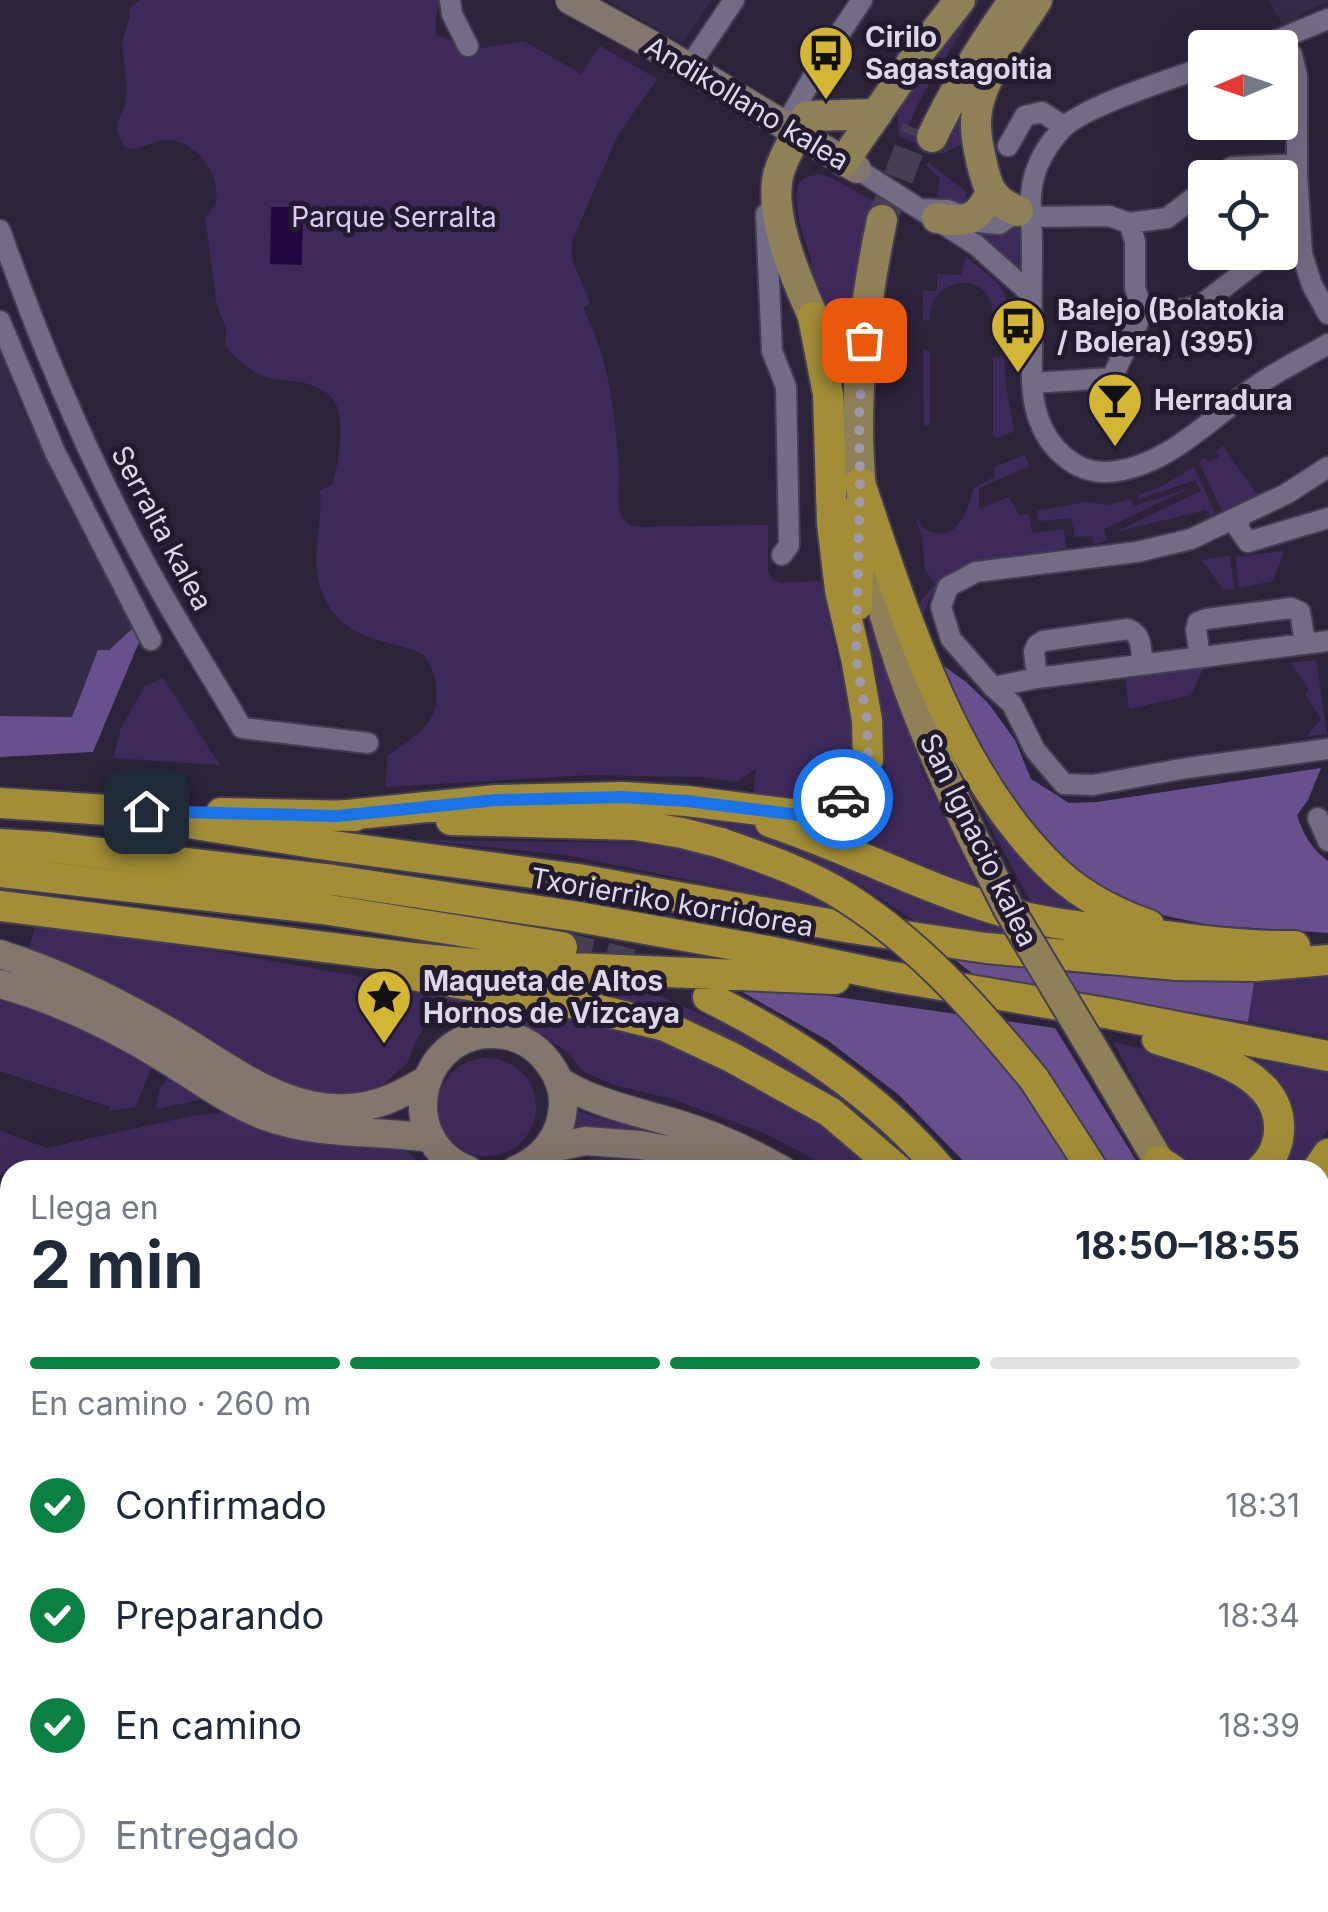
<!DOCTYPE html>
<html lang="es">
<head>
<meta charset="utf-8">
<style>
	:root { --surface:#fff; --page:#f2f2f3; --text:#1f2937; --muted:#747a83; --line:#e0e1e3; --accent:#0b8043 }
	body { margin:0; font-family:Inter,sans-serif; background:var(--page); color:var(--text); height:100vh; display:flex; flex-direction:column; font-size:38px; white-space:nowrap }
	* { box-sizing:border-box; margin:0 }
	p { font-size:32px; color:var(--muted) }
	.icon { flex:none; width:55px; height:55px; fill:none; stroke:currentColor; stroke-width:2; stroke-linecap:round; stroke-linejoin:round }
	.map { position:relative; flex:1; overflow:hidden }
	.panel { position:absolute; left:0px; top:1160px; width:1330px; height:752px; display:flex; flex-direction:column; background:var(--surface); border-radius:30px 30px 0 0; box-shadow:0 10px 40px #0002 }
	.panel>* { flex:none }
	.needle { width:65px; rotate:268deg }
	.tools { position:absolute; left:1188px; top:30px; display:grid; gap:20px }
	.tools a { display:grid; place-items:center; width:110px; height:110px; border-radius:10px; background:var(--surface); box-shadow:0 10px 40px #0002; font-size:50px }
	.pin { position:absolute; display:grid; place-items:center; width:85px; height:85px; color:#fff; margin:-42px; border-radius:20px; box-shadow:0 5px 15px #0006 }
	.courier { position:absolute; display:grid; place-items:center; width:100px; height:100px; margin:-50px; border:8px solid #1a73e8; border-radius:50%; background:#fff; color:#222; box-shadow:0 2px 12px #0007 }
	.overview em { font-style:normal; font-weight:700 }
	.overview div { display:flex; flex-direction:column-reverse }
	.overview { display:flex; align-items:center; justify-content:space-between; height:170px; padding:0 30px }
	h1 { font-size:65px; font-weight:700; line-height:75px }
	.bar { display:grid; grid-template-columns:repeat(4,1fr); gap:15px 10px; align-content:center; height:120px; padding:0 30px }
	.bar i { height:12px; border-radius:8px; background:var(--line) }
	.bar .current { background:var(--accent) }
	.bar p { grid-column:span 4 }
	ol { padding:0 30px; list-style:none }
	li { display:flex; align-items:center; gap:30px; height:110px }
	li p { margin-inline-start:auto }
	li .icon { padding:10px; border-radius:50%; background:var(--accent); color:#fff; stroke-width:4 }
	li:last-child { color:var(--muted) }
	li i { width:55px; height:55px; border:5px solid var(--line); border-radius:50% }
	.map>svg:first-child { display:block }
</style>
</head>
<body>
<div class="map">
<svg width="1328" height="1912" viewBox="0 0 1328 1912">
	<rect width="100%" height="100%" fill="#2c233b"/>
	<path fill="#352a48" d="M607 0H712L682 43Z
		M1270 0H1328V1L1297 17 1298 21 1286 27 1275 13Z
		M0 353 26 417 76 521 134 627 109 650H98L72 717 0 716Z"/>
	<path fill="#3e2a5a" d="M140 0H440L435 20 436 35 476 49 524 41 581 74 600 46 657 79 618 135 572 241 571 252 574 264 590 303 583 309C609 356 615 416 619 469 620 483 616 502 621 515 625 524 632 526 640 527L768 525V571L772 579 780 583 821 581 839 665 860 741 852 775 832 796 810 802 753 795 756 769 736 782 700 777 591 775 385 787 388 755C415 737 442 722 436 685 435 677 431 664 425 657 418 650 406 648 397 645 368 638 343 631 327 603 306 566 324 529 320 490L332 485C339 463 346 420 334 400 328 392 317 387 308 384 295 379 282 382 269 378 251 373 238 360 225 346L226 328 217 306 205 218C206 216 214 206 215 205 223 179 201 147 176 141 159 136 146 149 129 149L123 145 117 130 118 122 125 106 127 89 122 41 130 17 129 9Z
		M968 0H980L922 96 908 126 939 144 967 88 970 140 942 154 899 136 897 93Z
		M929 163 967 192 964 211 937 195 940 178 925 165Z
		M818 174 829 177 879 204 866 245 848 392 842 366 807 273 811 265V259C805 242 787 192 803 179 806 177 815 175 818 174Z
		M1025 222 1026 283 972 230C994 238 1006 236 1025 222Z
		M966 256C997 284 1013 284 1005 331L992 329C992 322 994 312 992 305 982 268 928 280 930 319L923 321V291H937V274L961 275Z
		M923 349 930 352V424L924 426Z
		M993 357 1004 358 1006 386 1014 431 998 438 993 436Z
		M1223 446 1257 495 1222 511 1199 462 1205 457 1209 462 1219 457 1216 451Z
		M1024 455 1030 466 979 488V509L1009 497 1019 515 1029 514 1032 533 1064 529 1066 548 971 565C942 576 930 590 922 620L912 612 935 584 925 569 922 537 916 517C920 525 925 531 934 533 961 539 967 507 974 488L994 477V467Z
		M1194 467 1215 513 1210 516 1206 510 1115 532 1201 491 1195 480 1139 499 1138 495 1159 488Z
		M1190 488 1104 529 1107 540 1094 544 1092 536 1075 537 1071 518 1038 521 1037 511 1086 502 1107 505 1131 499 1134 506Z
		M1284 551 1273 581 1239 588 1236 557Z
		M1230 556 1234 589 1224 590 1202 560Z
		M867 601 922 771 980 893 840 831 856 822 869 808 885 771 884 732 871 672Z
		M1316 660 1327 734 1307 736 1321 719 1305 694 1309 690 1291 663Z
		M1204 667 1191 695 1129 709 1125 677Z
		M163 678 220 765 113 758 121 728 145 686Z
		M946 744 1099 916 1034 908Z
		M651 815 754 824 809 845 1125 945 925 927 850 879 790 854Z
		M418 840 636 843 704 852 764 869 832 909 567 855Z
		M39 916 156 941 495 1000 650 1036 719 1062 850 1139 881 1170H835L762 1132 669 1098 614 1085 583 1071 566 1051 540 1033 507 1017 451 1012 426 1025 416 1040 408 1062 370 1096 343 1101 273 1085 28 949Z
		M1328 972V1038L1248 1022 1254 982Z
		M530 981 630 983 753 1037 815 1077 883 1131 920 1170H912L803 1085Z
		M0 993 97 1035 152 1067 135 1107 109 1111 110 1107 0 1071Z
		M1113 1042 1187 1060 1260 1097 1267 1140 1252 1164 1244 1170H1187L1178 1162Z
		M438 1107a49 49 0 1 1 98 0a49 49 0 1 1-98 0Z
		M1255 1060 1328 1072V1129L1298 1170H1274L1277 1085Z
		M169 1076 204 1099 156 1109 160 1088Z
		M577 1111 599 1118 667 1129 665 1139 618 1128H573L578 1117Z
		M233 1112 404 1149 427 1170H10V1178L0 1174V1131L47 1148 196 1115Z
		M603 1156 657 1161 677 1170H550L561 1165Z
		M964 1902 1119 1903 1122 1912H961Z"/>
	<path fill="#684f8e" d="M134 627 142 635 93 752 0 757V716L72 717 98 650H109Z
		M937 661 966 682 988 703 1015 740 1031 779 1069 803 1097 802 1321 768 1308 800 1297 815C1302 832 1312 850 1328 861V933L1209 925 1138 910 1072 874 1014 810Z
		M946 953C1007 964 1069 975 1131 977 1172 979 1213 979 1254 982L1248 1022 977 977Z
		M737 989 816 994 1055 1028 1142 1170H972L899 1095 827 1040Z
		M1328 1270V1400H1324L1320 1392V1287Z"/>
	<path fill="#23063f" d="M271 207H303L302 265 270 264Z"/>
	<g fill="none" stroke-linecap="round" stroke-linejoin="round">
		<path stroke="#473e55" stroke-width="30" stroke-dasharray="30 15" stroke-linecap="butt" d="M882 220 917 129"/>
		<path stroke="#473e55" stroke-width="30" stroke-dasharray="30 15" stroke-linecap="butt" d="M562 947 632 964"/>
		<g stroke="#453d51" stroke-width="24">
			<path id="street" d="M450 0 452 14 468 46
				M1278 40 1292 55 1297 76V173L1302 254 1312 285 1328 314
				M1258 48 1328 19
				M689 67 734 0
				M1205 67C1174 78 1078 108 1060 131 1049 143 1038 161 1034 177 1028 198 1032 224 1032 245 1032 278 1031 311 1032 344 1032 369 1030 396 1039 420 1049 448 1075 473 1106 472 1166 470 1215 414 1262 382 1283 368 1306 357 1328 344
				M785 126 826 54 862 0
				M1008 146 1025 116 1042 112 1063 126
				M857 169 976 245 1031 294
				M1219 178 1232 167 1297 164
				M922 209 948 210 977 222 999 224 1018 211 1031 217 1109 216 1129 223 1167 218 1205 189
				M769 211 766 214 772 351 786 387 789 545 782 555
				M1129 223 1135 241V288L1140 303 1150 311 1185 309 1201 305 1270 252
				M0 230C45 358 100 486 168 604 192 646 218 687 242 728L368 743
				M0 321 55 452 151 640
				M1032 383 1112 378 1145 307
				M1328 467 1286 494 1191 539 1137 552 976 572 948 587 941 607 951 639 993 687 1012 704 1035 750 1064 784 1093 785 1187 768 1328 749
				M1241 516 1238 528 1248 542 1328 518
				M1200 657 1196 630 1198 622 1206 619 1291 608 1300 612 1305 643
				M1037 678 1034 652 1037 645 1043 641 1128 629C1143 635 1141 650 1142 664
				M993 687 1037 678 1328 641
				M1318 818 1328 841"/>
		</g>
		<g stroke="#453d51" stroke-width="31">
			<path id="secondary" d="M570 0 652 45 857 169
				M0 954C64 974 123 1004 180 1038 241 1075 302 1125 378 1103 395 1098 411 1089 426 1080
				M0 984C58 1000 114 1027 166 1059 198 1079 229 1102 265 1116 319 1136 375 1130 430 1138
				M559 1081C594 1103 635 1111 675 1123 712 1134 749 1151 782 1170
				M547 1149 585 1141 640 1145 668 1150 697 1158 726 1170
				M468 1170C390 1139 421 1022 504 1035 517 1037 529 1043 538 1051 553 1065 564 1085 563 1105 562 1135 543 1159 516 1170
				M1131 1902 1134 1912
				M1156 1902 1159 1912"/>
		</g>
		<g stroke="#453d51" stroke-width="34">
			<path id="primary" d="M932 137C955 88 983 44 1014 0
				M844 161 917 55 960 0
				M1018 211C993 201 988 190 982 164 978 146 974 129 977 110 983 73 1017 32 1037 0
				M937 218C967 223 978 220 991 192
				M882 220C864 306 852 399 861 487 872 610 919 725 972 836
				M823 337C803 296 766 217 779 172 785 153 797 133 807 116L877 114
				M1097 1056 1164 1170
				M1320 1430 1328 1428"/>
		</g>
		<g stroke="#453d51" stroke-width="34">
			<path id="highway" d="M860 483C903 610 950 764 1045 861 1073 891 1111 912 1149 925
				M857 605 860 506
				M0 803 107 810 319 844 578 879 851 928 986 948 1177 965 1256 966 1328 960
				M221 813 355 816
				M337 816 496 800 623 797 687 801 799 815 826 811 851 793 868 760 867 720 856 658 840 590 832 523 828 394 813 317
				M451 820 635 825 682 833 721 843
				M770 822C848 848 920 887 998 910 1048 925 1099 929 1150 934 1197 940 1246 947 1295 946
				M0 844 48 847 333 880 573 916 768 951 888 976 1111 1014 1328 1056
				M0 872 323 909 562 947
				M0 906 412 958 475 964 835 979
				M412 975 566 1002 665 1026 731 1057 830 1112 898 1170
				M708 997C796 1041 877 1095 941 1170
				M1157 1039C1200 1053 1281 1071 1279 1129 1279 1145 1272 1159 1260 1170
				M1034 1079 1093 1170
				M1159 1161 1173 1170
				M1317 1170 1328 1154
				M1320 1231 1328 1217
				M1320 1483H1322
				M1320 1799V1824
				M1216 1902 1220 1912
				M1241 1902 1244 1912
				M1288 1902 1290 1912
				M1319 1902 1321 1912"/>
		</g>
		<use href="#street" stroke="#746b86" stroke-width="20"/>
		<use href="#secondary" stroke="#82766e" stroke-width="28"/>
		<use href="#primary" stroke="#908057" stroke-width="30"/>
		<use href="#highway" stroke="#a38e37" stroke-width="30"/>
		<g stroke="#453d51" stroke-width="34" stroke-linecap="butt">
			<path id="primary-bridge" d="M972 836 1009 909 1097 1056"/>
		</g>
		<g stroke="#453d51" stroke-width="34" stroke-linecap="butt">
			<path id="highway-bridge" d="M721 843C764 858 808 873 847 898 922 946 979 1012 1034 1079"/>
		</g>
		<use href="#primary-bridge" stroke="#908057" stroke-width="30"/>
		<use href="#highway-bridge" stroke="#a38e37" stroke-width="30"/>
	</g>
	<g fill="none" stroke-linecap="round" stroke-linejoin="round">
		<path stroke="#9f99ab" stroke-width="10" stroke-dasharray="0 18" d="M843 799 851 793 868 760 867 720 856 658 860 484 859 418 864 340"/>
		<path stroke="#1a73e8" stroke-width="12" d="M146 811 337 816 496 800 623 797 687 801 799 815 826 811 843 799"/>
	</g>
	<defs>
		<g id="bus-pin" transform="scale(2.875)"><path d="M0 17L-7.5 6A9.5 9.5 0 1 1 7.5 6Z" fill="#d4b635" stroke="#231a30"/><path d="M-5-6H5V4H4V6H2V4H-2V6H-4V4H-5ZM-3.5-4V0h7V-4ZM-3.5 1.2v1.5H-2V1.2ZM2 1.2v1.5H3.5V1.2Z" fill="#111"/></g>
		<g id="bar-pin" transform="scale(2.875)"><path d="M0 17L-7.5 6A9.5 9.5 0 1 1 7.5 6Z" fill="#d4b635" stroke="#231a30"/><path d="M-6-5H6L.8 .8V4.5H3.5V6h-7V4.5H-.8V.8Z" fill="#111"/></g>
		<g id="sight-pin" transform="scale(2.875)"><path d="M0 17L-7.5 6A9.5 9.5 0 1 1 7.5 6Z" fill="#d4b635" stroke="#231a30"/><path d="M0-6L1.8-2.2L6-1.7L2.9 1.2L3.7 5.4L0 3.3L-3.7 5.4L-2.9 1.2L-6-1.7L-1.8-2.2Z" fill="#111"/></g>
	</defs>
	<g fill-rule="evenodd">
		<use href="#bus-pin" x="826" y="53"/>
		<use href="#bus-pin" x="1018" y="326"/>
		<use href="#bar-pin" x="1115" y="400"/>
		<use href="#sight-pin" x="384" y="997"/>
	</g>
	<g text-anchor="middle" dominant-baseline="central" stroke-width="10" stroke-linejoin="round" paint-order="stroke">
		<g font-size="28" font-weight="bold" fill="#ddd8e7" stroke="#231a30" text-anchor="start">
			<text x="865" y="37">Cirilo<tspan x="865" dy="32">Sagastagoitia</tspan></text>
			<text x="1057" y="310">Balejo (Bolatokia<tspan x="1057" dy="32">/ Bolera) (395)</tspan></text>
			<text x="1154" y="400">Herradura</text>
			<text x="423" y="981">Maqueta de Altos<tspan x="423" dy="32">Hornos de Vizcaya</tspan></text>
		</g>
		<g font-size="28" fill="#ddd8e7" stroke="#231a30">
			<text transform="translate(747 103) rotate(31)">Andikollano kalea</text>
			<text transform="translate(162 528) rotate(62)">Serralta kalea</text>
			<text transform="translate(979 840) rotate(64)">San Ignacio kalea</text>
			<text transform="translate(672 902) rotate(10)">Txorierriko korridorea</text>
		</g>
		<g font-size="28" fill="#dacdf3" stroke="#231a30">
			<text x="394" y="217">Parque Serralta</text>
		</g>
	</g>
</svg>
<div class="tools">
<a><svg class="needle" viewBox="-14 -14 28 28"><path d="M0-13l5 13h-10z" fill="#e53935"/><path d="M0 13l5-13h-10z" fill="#747a83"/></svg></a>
<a><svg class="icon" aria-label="locate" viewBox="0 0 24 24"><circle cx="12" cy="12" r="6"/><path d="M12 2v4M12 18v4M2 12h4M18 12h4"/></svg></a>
</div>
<div class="pin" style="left:864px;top:340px;background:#ea580c"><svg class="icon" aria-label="bag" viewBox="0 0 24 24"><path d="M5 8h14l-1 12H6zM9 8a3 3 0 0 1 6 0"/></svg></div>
<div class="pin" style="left:146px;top:811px;background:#1f2937"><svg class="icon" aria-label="home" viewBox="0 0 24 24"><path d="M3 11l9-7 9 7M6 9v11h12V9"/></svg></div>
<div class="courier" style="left:843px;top:799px"><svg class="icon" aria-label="car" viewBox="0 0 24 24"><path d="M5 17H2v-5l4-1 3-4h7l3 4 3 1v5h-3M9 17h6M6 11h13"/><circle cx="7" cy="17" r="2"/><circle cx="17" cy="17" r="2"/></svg></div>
<section class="panel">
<div class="overview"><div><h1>2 min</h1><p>Llega en</p></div><em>18:50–18:55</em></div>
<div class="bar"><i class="current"></i><i class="current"></i><i class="current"></i><i></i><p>En camino · 260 m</p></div>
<ol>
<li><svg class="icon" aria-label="check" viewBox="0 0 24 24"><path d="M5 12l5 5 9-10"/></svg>Confirmado<p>18:31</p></li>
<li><svg class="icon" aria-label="check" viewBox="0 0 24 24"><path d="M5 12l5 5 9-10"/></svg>Preparando<p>18:34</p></li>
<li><svg class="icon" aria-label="check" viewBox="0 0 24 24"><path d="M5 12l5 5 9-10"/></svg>En camino<p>18:39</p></li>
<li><i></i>Entregado</li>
</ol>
</section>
</div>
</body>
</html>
